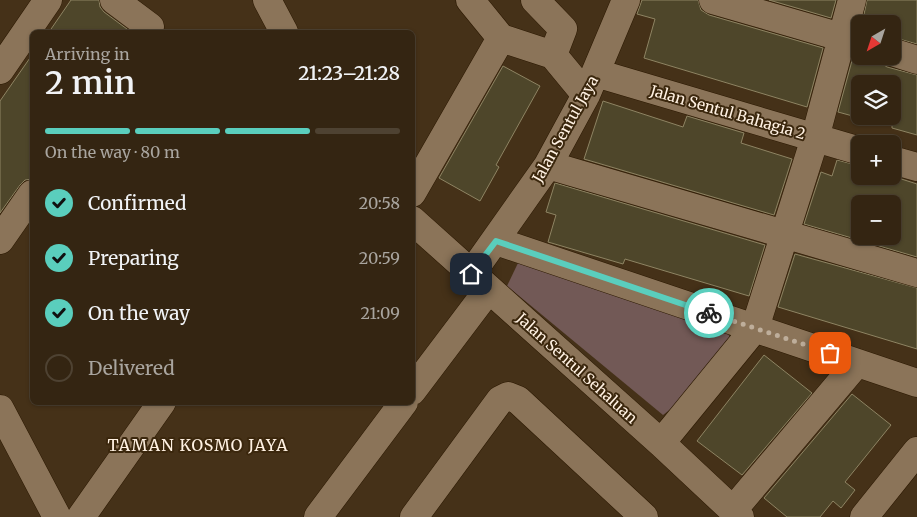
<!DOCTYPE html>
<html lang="en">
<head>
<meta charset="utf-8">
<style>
	:root { --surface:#342512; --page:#3f3120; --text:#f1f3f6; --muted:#a9a59f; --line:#4e4232; --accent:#5acebd }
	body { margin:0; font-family:Merriweather,serif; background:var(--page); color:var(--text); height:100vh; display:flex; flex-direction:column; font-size:19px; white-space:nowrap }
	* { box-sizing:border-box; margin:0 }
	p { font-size:16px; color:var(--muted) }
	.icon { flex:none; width:28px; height:28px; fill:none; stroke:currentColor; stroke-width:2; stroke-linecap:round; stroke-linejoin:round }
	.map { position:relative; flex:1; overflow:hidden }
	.sheet { position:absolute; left:30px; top:30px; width:385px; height:375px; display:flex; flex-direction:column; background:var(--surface); border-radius:8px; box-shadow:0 1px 4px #0004,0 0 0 1px var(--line) }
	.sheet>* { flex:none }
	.needle { width:32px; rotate:219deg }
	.controls { position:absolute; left:851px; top:15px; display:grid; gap:10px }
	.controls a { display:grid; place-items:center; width:50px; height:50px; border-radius:8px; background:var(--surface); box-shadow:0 1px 4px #0004,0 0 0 1px var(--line); font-size:25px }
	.pin { position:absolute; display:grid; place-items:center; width:42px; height:42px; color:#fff; margin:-21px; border-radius:10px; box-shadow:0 2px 8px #0006 }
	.courier { position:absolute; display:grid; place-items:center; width:50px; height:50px; margin:-25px; border:4px solid #5acebd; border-radius:50%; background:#fff; color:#222; box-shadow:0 1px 6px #0007 }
	.headline em { font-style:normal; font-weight:600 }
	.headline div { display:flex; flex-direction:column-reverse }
	.headline { display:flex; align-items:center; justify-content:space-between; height:85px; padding:0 15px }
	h1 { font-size:32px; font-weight:600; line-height:38px }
	.bar { display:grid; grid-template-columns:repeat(4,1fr); gap:8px 5px; align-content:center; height:60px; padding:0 15px }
	.bar i { height:6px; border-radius:4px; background:var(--line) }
	.bar .active { background:var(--accent) }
	.bar p { grid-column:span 4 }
	ol { padding:0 15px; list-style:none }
	li { display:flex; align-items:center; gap:15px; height:55px }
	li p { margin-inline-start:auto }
	li .icon { padding:5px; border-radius:50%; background:var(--accent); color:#111; stroke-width:4 }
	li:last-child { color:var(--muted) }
	li i { width:28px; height:28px; border:2px solid var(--line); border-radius:50% }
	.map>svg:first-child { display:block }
</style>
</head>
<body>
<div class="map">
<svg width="917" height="517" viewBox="0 0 917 517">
	<rect width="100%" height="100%" fill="#453118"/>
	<path fill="#725956" d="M518 263 726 331 734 343 689 395 663 415 507 286Z"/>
	<path fill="#4e462a" stroke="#8e8463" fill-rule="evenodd" d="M71 0H99L100 7 104 12 131 32H49Z
		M642 0H698L701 10 709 15 823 48 807 107 644 58 655 19 637 14Z
		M769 0H836L831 18Z
		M867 0H917V44L892 37V24H862Z
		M32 55V179L25 180 20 185 0 213V101Z
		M877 56 881 63 887 67 917 75V135L892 128V84H860V118L838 112 853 57Z
		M503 66 540 86 496 165 499 167 480 201 439 178Z
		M603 101 683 127 687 116 744 133 741 143 792 159 774 215 584 159Z
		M837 160 860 166V176H892L917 184V257L804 224 821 172 832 176ZM860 204H892V236H860Z
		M555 183 765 245 749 296 625 259 623 264 548 242 556 215 546 212Z
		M795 254 917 288V349L778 307Z
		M764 355 812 393 742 475 697 441Z
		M852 394 891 425 845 482 855 490 841 508 833 501 820 517H787L764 498Z"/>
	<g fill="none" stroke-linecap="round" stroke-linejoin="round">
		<g stroke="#2b1801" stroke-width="29">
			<path id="minor" d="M114 0 150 27 146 32
				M267 0 284 32
				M470 0 501 38 553 55 586 95
				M535 0 563 29 553 55
				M713 0 858 42
				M892 52 917 60
				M0 70 48 0
				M596 73 860 151
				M892 160 917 167
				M548 165 917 273
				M412 193 501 38
				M412 220 661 443 740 517
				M0 240 32 194
				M496 241 917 383
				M471 274 548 165 586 95 626 0
				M412 391 489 289
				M0 409 57 517
				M661 443 755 328 815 138 852 0
				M733 510 857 363
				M81 517 162 402
				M318 517 404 402
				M414 517 500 400 508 396 518 400 644 517
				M864 517 917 451"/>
		</g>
		<use href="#minor" stroke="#8b7459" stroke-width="28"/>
	</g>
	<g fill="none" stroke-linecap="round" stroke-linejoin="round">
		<path stroke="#beae9b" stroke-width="5" stroke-dasharray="0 9" d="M709 313 830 353"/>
		<path stroke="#5acebd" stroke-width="6" d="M471 274 496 241 709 313"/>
	</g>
	<g text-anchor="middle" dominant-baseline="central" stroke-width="4" stroke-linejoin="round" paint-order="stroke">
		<g font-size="15" fill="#fff1e2" stroke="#3b270d">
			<text transform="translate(728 112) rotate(16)">Jalan Sentul Bahagia 2</text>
			<text transform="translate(565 129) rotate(-61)">Jalan Sentul Jaya</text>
			<text transform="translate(577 368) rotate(42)">Jalan Sentul Sehaluan</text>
		</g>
		<g font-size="16" letter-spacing="1" fill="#fff1e2" stroke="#3b270d">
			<text x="198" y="445">TAMAN KOSMO JAYA</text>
		</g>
	</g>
</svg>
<div class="controls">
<a><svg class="needle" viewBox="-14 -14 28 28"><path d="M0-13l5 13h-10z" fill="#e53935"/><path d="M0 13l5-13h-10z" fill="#a9a59f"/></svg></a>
<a><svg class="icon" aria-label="layers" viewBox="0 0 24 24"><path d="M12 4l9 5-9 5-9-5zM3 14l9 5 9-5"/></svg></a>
<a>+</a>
<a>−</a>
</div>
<div class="pin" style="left:830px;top:353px;background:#ea580c"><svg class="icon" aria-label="bag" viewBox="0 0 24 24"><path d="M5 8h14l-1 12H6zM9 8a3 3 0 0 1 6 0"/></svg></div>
<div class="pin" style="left:471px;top:274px;background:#1f2937"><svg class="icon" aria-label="home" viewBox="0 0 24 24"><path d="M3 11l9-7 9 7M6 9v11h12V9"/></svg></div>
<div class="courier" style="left:709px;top:313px"><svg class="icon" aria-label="bike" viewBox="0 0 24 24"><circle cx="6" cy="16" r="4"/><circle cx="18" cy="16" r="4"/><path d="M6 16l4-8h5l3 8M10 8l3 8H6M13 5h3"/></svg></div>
<section class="sheet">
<div class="headline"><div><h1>2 min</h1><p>Arriving in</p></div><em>21:23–21:28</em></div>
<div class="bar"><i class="active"></i><i class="active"></i><i class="active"></i><i></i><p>On the way · 80 m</p></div>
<ol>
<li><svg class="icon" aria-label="check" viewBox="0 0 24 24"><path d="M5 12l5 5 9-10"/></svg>Confirmed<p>20:58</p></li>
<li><svg class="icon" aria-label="check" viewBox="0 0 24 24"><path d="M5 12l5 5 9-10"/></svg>Preparing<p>20:59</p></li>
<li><svg class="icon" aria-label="check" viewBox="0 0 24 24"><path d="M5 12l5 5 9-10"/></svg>On the way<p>21:09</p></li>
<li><i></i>Delivered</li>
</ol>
</section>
</div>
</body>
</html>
